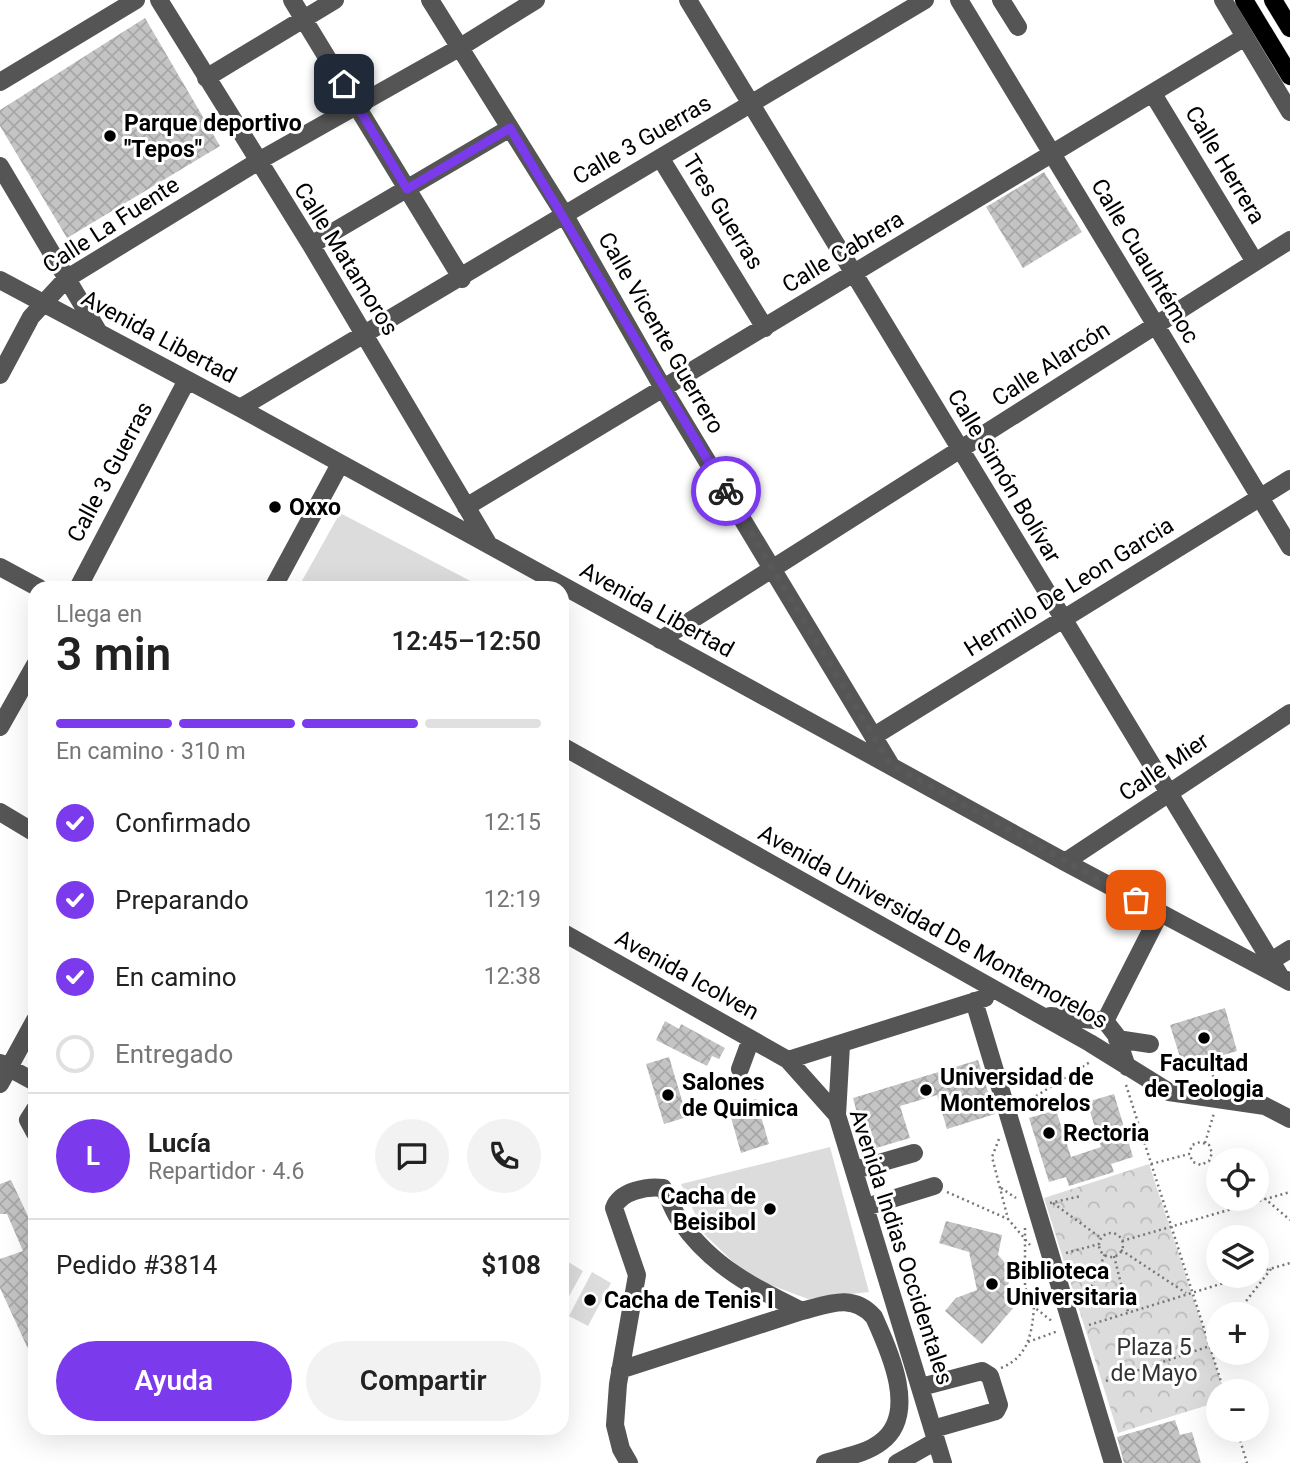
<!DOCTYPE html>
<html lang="es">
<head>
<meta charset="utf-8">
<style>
	:root { --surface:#fff; --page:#f2f2f2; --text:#222; --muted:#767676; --line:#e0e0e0; --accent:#7c3aed }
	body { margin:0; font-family:Roboto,sans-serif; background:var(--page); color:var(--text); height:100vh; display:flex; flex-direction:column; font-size:26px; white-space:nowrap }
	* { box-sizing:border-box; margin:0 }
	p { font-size:23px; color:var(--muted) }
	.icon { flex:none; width:38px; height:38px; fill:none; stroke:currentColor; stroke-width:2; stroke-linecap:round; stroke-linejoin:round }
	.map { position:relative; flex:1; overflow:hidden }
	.details { position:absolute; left:28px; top:581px; width:541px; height:854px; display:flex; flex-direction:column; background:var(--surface); border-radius:21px; box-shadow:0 7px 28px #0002 }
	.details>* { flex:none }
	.fabs { position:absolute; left:1206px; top:1148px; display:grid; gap:14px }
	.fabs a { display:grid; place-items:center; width:63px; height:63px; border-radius:50%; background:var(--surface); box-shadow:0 7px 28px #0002; font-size:35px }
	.pin { position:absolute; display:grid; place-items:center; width:60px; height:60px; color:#fff; margin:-30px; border-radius:14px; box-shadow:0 4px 10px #0006 }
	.courier { position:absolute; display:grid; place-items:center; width:70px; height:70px; margin:-35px; border:5px solid #7c3aed; border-radius:50%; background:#fff; color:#222; box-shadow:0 2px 9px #0007 }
	.head em { font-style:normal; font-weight:600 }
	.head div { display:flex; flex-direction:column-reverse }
	.head { display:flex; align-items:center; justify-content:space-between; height:119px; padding:0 28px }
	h1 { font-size:46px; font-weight:600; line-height:52px }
	.bar { display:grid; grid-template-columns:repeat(4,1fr); gap:10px 7px; align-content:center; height:84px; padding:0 28px }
	.bar i { height:9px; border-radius:5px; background:var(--line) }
	.bar .current { background:var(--accent) }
	.bar p { grid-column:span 4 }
	.line { display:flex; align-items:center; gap:18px; padding:0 28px; border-top:2px solid var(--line) }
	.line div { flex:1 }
	.round { display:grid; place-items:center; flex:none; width:74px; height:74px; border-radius:37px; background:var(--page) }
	ol { padding:0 28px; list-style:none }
	li { display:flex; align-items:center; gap:21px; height:77px }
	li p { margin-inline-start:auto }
	li .icon { padding:7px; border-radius:50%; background:var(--accent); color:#fff; stroke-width:4 }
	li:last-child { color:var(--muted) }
	li i { width:38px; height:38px; border:4px solid var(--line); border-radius:50% }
	.cta { display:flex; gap:14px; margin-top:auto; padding:14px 28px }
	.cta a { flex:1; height:80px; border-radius:42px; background:var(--accent); color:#fff; font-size:28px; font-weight:600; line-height:80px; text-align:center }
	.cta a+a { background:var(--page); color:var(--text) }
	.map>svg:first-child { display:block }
</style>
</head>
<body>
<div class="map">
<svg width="1290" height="1463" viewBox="0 0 1290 1463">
	<defs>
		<pattern id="park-crowns" width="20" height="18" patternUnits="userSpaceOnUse" patternTransform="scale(1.75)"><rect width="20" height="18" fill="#dcdcdc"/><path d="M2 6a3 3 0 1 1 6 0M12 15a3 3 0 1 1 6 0" fill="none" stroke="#bbb"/></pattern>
		<pattern id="building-cross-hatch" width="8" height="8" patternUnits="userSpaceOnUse" patternTransform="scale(1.75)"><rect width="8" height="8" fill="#c4c4c4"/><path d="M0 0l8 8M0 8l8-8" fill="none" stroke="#a7a7a7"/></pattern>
	</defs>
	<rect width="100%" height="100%" fill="#fff"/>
	<path fill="url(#park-crowns)" d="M1149 1164 1224 1391H1218V1402L1118 1433 1044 1198Z"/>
	<path fill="#dcdcdc" d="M340 513 484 588H298Z
		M830 1147 869 1292 808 1299 749 1277 705 1235 681 1184Z
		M565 1260 583 1271 562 1309V1265Z
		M592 1272 611 1283 588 1326 569 1316Z"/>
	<path fill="url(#building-cross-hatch)" d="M145 18 220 146 67 238 0 126V110Z
		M1044 172 1082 232 1023 268 986 207Z
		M1225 1008 1237 1051 1183 1067 1170 1025Z
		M665 1021 679 1029 681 1024 725 1048 719 1059 712 1056 707 1066 656 1040Z
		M669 1057 687 1117 664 1124 646 1064Z
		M978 1060 995 1114 947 1129 937 1095 900 1106 910 1138 876 1148 864 1111 857 1113 853 1098Z
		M1114 1094 1133 1157 1111 1164 1114 1172 1069 1186 1066 1177 1049 1182 1029 1118 1056 1110 1071 1157 1101 1147 1087 1102Z
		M756 1099 769 1144 741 1153 728 1107Z
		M11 1180 35 1231V1364L0 1288V1259L23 1251 7 1214H0V1184Z
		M946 1221 1002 1235 998 1255 1008 1266 1010 1280 1007 1287 1022 1298 982 1344 945 1311 956 1298 977 1290 969 1252 939 1243Z
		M1175 1420 1180 1435 1192 1432 1201 1463H1124L1117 1437Z"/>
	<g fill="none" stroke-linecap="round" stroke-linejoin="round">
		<g stroke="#dbdbdb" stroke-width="19">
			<path id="major" d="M1244 0 1290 76
				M1273 0 1290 28"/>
		</g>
		<path stroke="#777" stroke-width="2.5" stroke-dasharray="2 3.5" stroke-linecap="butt" d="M1211 1070 1215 1082
			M1126 1085 1224 1391
			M1022 1105 1090 1062
			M999 1139 992 1157 1008 1219
			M1205 1143 1214 1113
			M1151 1164 1189 1154 1192 1145 1200 1142 1209 1145 1212 1153 1209 1161 1201 1165 1193 1162 1189 1154
			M1001 1188 1016 1198
			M1256 1191 1290 1220
			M947 1192 1008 1219 1030 1245
			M1050 1203 1081 1196
			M1053 1203 1101 1238
			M1025 1228V1287L1034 1307
			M1099 1245a12 12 0 1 1 24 0a12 12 0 1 1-24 0Z
			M1122 1241 1290 1192
			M1121 1250 1186 1293
			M1066 1253 1099 1244
			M1114 1256 1128 1312
			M1256 1273 1290 1263
			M1083 1307 1105 1254
			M1236 1314 1271 1269
			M1089 1325 1246 1276
			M1028 1342 1058 1331
			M1001 1368C1028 1357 1032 1334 1034 1307L1053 1322
			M1106 1381 1210 1346 1218 1336
			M1237 1430 1247 1463"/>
		<path stroke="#555" stroke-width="18" d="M159 0 311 245 489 545
			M292 0 462 279
			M430 0 564 214 663 388 890 764
			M688 0 1280 976
			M959 0 1290 547
			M1001 0 1018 27
			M1223 0 1290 112
			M206 78 335 0
			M0 82 136 0
			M1153 94 1255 262
			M661 159 765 328
			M0 166 98 331
			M311 245 510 128
			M0 280 240 408 1065 862 1290 982
			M0 375 31 317 66 279 257 162 459 48 536 0
			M240 408 925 0
			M466 507 1245 37
			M0 567 39 588
			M78 588 187 380
			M273 588 340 464
			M660 640 1290 240
			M0 727 35 665
			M874 736 1290 479
			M562 746 1090 1043 1169 1092 1265 1106 1290 1119
			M0 812 35 833
			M1065 862 1290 713
			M562 932 788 1060 837 1115 943 1463
			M1271 961 1290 949
			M974 1001 1113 1463
			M1050 1016 1105 1021 1116 1035 1127 1067
			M1105 1021 1160 913
			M1117 1039 1150 1044
			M788 1060 985 998
			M0 1063 35 1082
			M740 1069 751 1039
			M0 1084 35 1020
			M35 1109 28 1120 35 1133
			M837 1115 841 1045
			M855 1170 914 1153
			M866 1207 934 1186
			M620 1370 802 1311
			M921 1387 982 1371 990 1376 999 1405 996 1411 933 1429
			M629 1463 621 1449 615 1425 618 1384 637 1275 614 1208C620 1191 647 1186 663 1188 670 1199 673 1212 681 1222 711 1266 756 1289 802 1311 829 1304 853 1293 874 1317 889 1350 919 1414 881 1442 866 1454 843 1457 825 1463
			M897 1463 936 1441"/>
		<use href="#major" stroke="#000" stroke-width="18"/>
	</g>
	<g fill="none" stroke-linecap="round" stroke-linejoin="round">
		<path stroke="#595959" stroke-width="7" stroke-dasharray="0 12.6" d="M726 491 890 764 1136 900"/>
		<path stroke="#7c3aed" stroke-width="9" d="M344 84 407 189 510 128 726 491"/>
	</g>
	<g fill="#000" stroke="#fff" stroke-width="2.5">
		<circle cx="110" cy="136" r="7"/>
		<circle cx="275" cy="507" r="7"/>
		<circle cx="1204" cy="1038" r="7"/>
		<circle cx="926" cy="1090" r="7"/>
		<circle cx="668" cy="1095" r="7"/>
		<circle cx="1049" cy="1133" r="7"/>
		<circle cx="770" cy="1209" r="7"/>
		<circle cx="992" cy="1284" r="7"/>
		<circle cx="590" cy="1300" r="7"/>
	</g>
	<g text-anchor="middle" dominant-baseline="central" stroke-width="6" stroke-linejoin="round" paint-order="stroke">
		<g font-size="23" font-weight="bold" fill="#000" stroke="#fff" text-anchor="start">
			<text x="124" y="123">Parque deportivo<tspan x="124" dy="26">"Tepos"</tspan></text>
			<text x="289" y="507">Oxxo</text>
			<text x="1204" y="1063" text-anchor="middle">Facultad<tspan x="1204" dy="26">de Teologia</tspan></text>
			<text x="940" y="1077">Universidad de<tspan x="940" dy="26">Montemorelos</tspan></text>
			<text x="682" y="1082">Salones<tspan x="682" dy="26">de Quimica</tspan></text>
			<text x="1063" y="1133">Rectoria</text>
			<text x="756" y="1196" text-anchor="end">Cacha de<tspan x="756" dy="26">Beisibol</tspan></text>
			<text x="1006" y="1271">Biblioteca<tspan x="1006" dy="26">Universitaria</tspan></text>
			<text x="604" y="1300">Cacha de Tenis I</text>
		</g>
		<g font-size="23" fill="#000" stroke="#fff">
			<text transform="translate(642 140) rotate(-30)">Calle 3 Guerras</text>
			<text transform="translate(1225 165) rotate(59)">Calle Herrera</text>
			<text transform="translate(723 212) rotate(58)">Tres Guerras</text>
			<text transform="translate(111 225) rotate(-33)">Calle La Fuente</text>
			<text transform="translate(843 252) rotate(-31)">Calle Cabrera</text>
			<text transform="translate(346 259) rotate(58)">Calle Matamoros</text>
			<text transform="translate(1145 261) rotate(59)">Calle Cuauhtémoc</text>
			<text transform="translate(661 333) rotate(60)">Calle Vicente Guerrero</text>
			<text transform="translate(159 337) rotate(28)">Avenida Libertad</text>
			<text transform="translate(1051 364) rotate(-33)">Calle Alarcón</text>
			<text transform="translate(110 472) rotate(-62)">Calle 3 Guerras</text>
			<text transform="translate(1004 476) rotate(59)">Calle Simón Bolívar</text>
			<text transform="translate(1069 587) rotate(-32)">Hermilo De Leon Garcia</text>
			<text transform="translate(657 610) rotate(29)">Avenida Libertad</text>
			<text transform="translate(1164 767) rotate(-34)">Calle Mier</text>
			<text transform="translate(933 927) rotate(29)">Avenida Universidad De Montemorelos</text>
			<text transform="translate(687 975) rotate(29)">Avenida Icolven</text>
			<text transform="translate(901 1247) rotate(72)">Avenida Indias Occidentales</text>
		</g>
		<g font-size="23" fill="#333" stroke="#fff">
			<text x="1154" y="1347">Plaza 5<tspan x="1154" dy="26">de Mayo</tspan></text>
		</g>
	</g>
</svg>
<div class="fabs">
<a><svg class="icon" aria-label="locate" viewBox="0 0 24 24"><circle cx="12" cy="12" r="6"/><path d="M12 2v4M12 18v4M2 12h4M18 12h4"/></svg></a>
<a><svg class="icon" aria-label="layers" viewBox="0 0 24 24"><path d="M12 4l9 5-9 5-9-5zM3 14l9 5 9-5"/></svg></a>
<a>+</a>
<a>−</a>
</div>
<div class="pin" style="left:1136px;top:900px;background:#ea580c"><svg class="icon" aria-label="bag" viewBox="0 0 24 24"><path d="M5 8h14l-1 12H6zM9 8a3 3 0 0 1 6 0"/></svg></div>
<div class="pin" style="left:344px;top:84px;background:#1f2937"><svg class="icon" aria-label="home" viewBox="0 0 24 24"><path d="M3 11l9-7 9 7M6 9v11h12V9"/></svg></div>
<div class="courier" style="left:726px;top:491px"><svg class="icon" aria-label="bike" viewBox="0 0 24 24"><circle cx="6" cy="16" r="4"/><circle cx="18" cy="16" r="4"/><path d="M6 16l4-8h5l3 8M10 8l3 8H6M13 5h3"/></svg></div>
<section class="details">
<div class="head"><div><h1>3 min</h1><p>Llega en</p></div><em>12:45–12:50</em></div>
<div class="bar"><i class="current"></i><i class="current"></i><i class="current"></i><i></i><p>En camino · 310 m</p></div>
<ol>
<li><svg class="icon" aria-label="check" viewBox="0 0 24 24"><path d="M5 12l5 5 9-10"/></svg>Confirmado<p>12:15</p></li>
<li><svg class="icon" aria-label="check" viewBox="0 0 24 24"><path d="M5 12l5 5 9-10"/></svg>Preparando<p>12:19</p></li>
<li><svg class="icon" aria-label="check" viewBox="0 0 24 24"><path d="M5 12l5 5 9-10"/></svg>En camino<p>12:38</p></li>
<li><i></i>Entregado</li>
</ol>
<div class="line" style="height:126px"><b class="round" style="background:var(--accent);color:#fff">L</b><div><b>Lucía</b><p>Repartidor · 4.6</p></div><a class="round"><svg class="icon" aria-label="chat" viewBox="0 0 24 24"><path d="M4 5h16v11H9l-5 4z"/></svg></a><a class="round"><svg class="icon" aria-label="phone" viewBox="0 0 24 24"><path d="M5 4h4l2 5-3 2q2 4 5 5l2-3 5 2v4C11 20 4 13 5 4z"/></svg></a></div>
<div class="line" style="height:91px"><div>Pedido #3814</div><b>$108</b></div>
<div class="cta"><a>Ayuda</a><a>Compartir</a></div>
</section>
</div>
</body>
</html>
